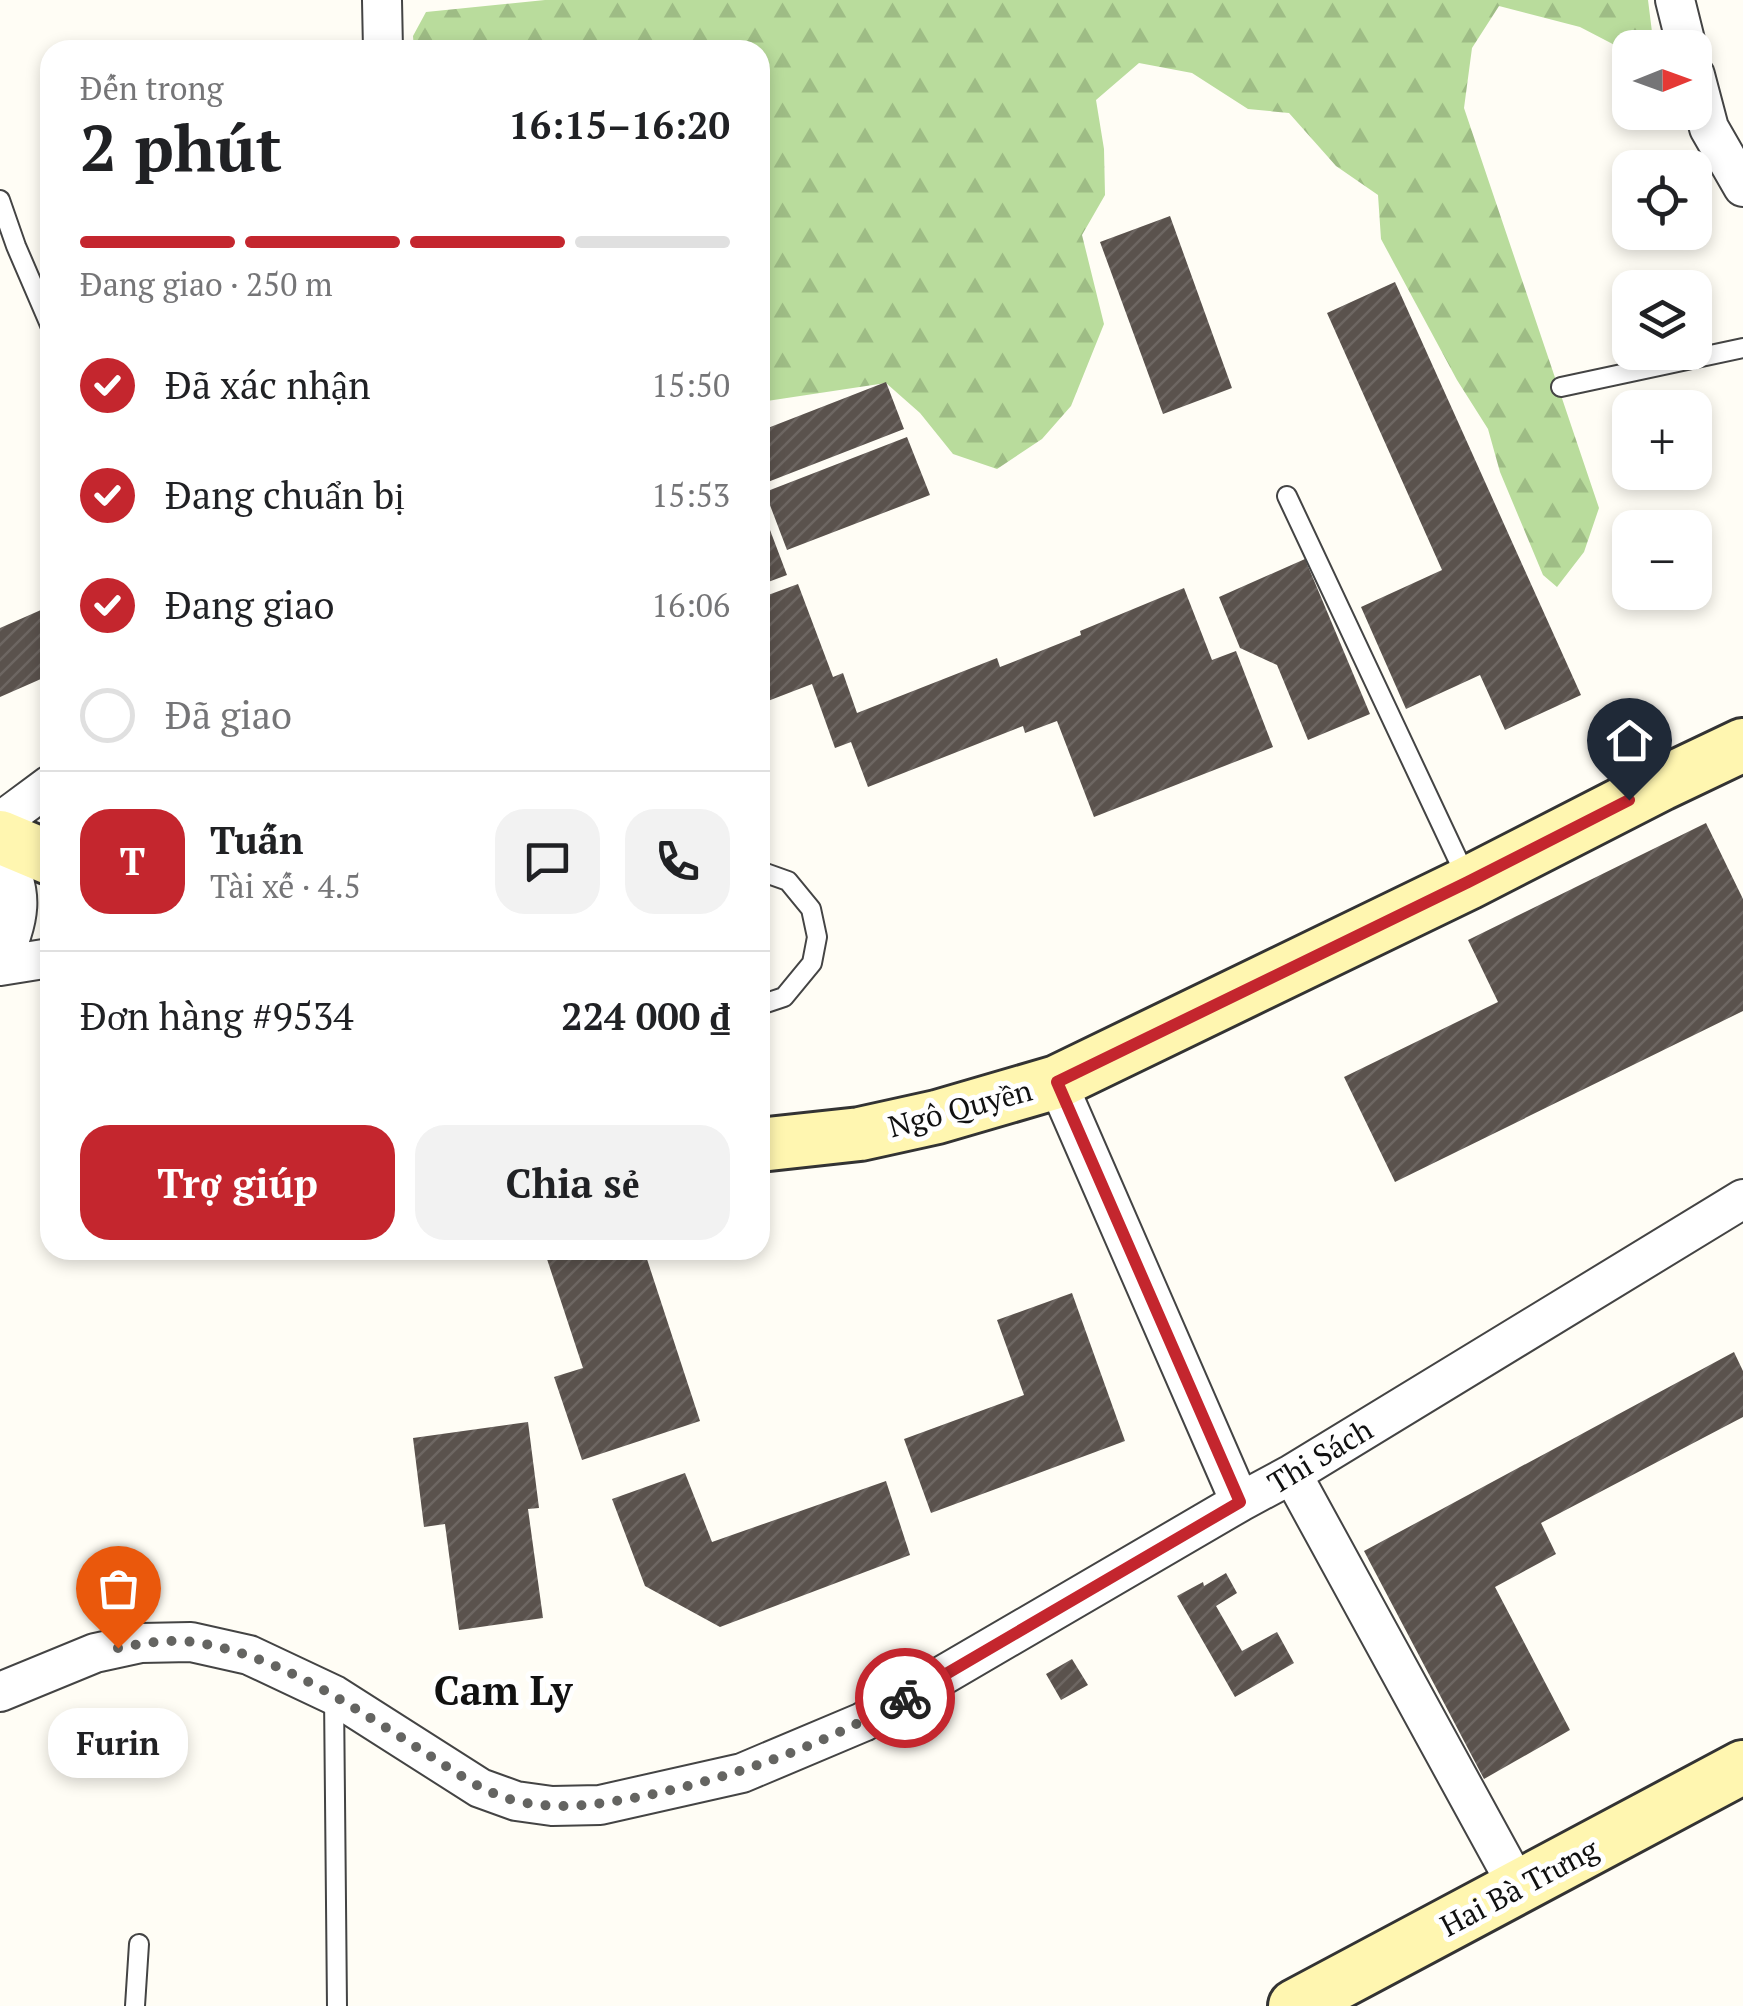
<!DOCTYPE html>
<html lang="vi">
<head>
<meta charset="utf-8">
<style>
	:root { --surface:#fff; --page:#f2f2f2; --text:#202124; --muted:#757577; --line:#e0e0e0; --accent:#c4262e }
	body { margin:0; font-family:"PT Serif",serif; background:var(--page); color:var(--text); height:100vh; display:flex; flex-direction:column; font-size:38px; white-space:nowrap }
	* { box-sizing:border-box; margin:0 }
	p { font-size:32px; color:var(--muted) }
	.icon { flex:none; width:55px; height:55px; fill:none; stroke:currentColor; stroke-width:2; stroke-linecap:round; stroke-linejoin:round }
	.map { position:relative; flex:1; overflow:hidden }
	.details { position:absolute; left:40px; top:40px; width:730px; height:1220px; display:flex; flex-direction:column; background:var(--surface); border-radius:30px; box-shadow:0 5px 15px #0003 }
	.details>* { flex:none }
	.needle { width:65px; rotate:89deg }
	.fabs { position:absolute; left:1612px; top:30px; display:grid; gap:20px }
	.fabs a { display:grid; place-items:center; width:100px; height:100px; border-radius:20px; background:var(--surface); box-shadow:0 5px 15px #0003; font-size:50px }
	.pin { position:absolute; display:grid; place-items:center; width:85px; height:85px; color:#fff; margin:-102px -42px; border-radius:50% 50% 50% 0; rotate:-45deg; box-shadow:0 0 10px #0007 }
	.pin .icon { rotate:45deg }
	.courier { position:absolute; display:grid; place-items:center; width:100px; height:100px; margin:-50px; border:8px solid #c4262e; border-radius:50%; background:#fff; color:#222; box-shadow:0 2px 12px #0007 }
	.bubble { position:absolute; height:70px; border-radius:30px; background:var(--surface); box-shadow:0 5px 15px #0003; font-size:32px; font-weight:600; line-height:70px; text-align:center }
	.overview em { font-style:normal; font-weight:600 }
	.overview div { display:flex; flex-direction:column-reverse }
	.overview { display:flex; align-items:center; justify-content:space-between; height:170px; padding:0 40px }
	h1 { font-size:65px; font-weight:600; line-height:75px }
	.bar { display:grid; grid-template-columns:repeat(4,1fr); gap:15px 10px; align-content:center; height:120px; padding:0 40px }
	.bar i { height:12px; border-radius:8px; background:var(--line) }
	.bar .active { background:var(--accent) }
	.bar p { grid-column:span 4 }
	.line { display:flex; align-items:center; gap:25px; padding:0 40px; border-top:2px solid var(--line) }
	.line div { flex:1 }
	.round { display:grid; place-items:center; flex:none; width:105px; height:105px; border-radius:30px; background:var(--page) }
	ol { padding:0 40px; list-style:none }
	li { display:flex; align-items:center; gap:30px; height:110px }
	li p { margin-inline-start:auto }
	li .icon { padding:10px; border-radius:50%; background:var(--accent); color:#fff; stroke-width:4 }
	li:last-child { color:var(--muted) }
	li i { width:55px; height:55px; border:5px solid var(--line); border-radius:50% }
	.button { display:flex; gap:20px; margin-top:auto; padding:20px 40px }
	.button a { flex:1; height:115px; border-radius:30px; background:var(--accent); color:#fff; font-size:40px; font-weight:600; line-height:115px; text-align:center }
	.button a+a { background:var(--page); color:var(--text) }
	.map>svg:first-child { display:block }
</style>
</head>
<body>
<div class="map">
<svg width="1743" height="2006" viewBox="0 0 1743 2006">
	<defs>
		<pattern id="forest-firs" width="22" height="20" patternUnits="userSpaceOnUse" patternTransform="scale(2.5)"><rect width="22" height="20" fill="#b9dc9c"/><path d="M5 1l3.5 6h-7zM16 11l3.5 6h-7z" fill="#9ebc85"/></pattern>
		<pattern id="building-hatch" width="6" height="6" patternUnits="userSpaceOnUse" patternTransform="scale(2.5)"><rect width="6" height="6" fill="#5a524d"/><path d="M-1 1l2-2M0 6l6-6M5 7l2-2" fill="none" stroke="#6d6662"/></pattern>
	</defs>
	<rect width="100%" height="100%" fill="#fffdf5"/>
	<path fill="url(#forest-firs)" d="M545 0H1648L1653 40 1645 47 1630 48V53L1580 27 1499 6 1472 48 1464 108 1599 508 1584 552 1557 587 1543 575 1500 472 1488 429 1457 380 1381 239 1378 195 1336 166 1289 113 1248 109 1192 73 1139 63 1096 100 1104 149 1105 195 1082 235 1104 324 1071 406 1042 439 997 469 953 454 920 413 886 383 760 402V50H414L413 36 426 12Z"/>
	<path fill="url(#building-hatch)" d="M1170 216 1232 388 1163 414 1100 242Z
		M1395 282 1581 695 1505 730 1480 675 1406 709 1361 607 1442 570 1327 313Z
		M886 382 904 429 760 485V431Z
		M907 437 930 495 787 550 765 492Z
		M770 530 787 575 760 585V533Z
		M1305 559 1370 714 1308 740 1277 665 1240 648 1219 597Z
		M798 584 833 677 843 673 857 713 997 658 1000 667 1081 635 1080 631 1184 588 1212 660 1236 651 1273 747 1094 817 1057 721 1025 733 1023 726 868 787 851 742 835 748 812 684 760 704V598Z
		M50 606V675L0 697V628Z
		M1706 823 1743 899V1011L1395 1182 1344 1077 1498 1002 1468 940Z
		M544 1250H644L700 1421 582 1460 554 1377 583 1368Z
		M1072 1293 1125 1441 931 1513 904 1439 1024 1395 997 1320Z
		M1734 1352 1743 1371V1417L1541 1523 1556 1554 1495 1587 1570 1730 1484 1779 1364 1551Z
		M528 1422 539 1508 528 1509 543 1618 459 1630 445 1524 424 1527 413 1438Z
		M685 1473 712 1542 886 1481 910 1555 720 1627 645 1586 612 1499Z
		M1226 1573 1237 1593 1216 1606 1242 1651 1277 1632 1294 1663 1235 1697 1177 1596 1203 1582 1204 1586Z
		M1072 1659 1088 1685 1061 1700 1046 1674Z"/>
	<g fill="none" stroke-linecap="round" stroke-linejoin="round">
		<g stroke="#444" stroke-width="22">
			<path id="lane" d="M0 200 16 246 50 325
				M1561 387 1743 348
				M1287 496 1468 881
				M760 871 788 881 811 909 817 937 812 963 784 997 760 1005
				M334 1695 337 2006
				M135 2006 139 1944"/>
		</g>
		<g stroke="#444" stroke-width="42">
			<path id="street" d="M382 0 383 50
				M1675 0 1687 48
				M1695 75 1709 128 1743 187
				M0 822 50 785
				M0 851C27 893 19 920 0 963
				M0 966 50 958
				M1057 1082 1240 1502
				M1292 1474 1518 1887
				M0 1692 95 1653 141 1643 191 1642 249 1655 334 1695 480 1788 516 1801 552 1806 600 1805 742 1773 863 1722 1240 1502 1292 1474 1743 1199"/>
		</g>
		<g stroke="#333" stroke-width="58">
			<path id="secondary" d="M0 837 50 858
				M760 1145 860 1134 937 1117 1057 1082 1468 883 1661 784 1743 745
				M1295 2006 1743 1767"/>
		</g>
		<use href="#lane" stroke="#fff" stroke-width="18"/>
		<use href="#street" stroke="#fff" stroke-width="38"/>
		<use href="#secondary" stroke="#fff6b0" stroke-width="52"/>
	</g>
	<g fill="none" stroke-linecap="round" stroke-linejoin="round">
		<path stroke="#646461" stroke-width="10" stroke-dasharray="0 18" d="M118 1648C142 1643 169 1639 193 1642 278 1654 353 1707 424 1752 453 1770 482 1793 517 1801 559 1811 602 1804 644 1796 736 1777 824 1745 905 1698"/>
		<path stroke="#c4262e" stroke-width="12" d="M905 1698 1240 1502 1057 1082 1468 882 1629 800"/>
	</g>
	<g text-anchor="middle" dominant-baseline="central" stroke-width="10" stroke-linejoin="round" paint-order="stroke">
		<g font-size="30" fill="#111" stroke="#fff">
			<text transform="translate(960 1108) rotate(-15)">Ngô Quyền</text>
			<text transform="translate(1320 1456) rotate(-31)">Thi Sách</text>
			<text transform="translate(1519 1887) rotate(-28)">Hai Bà Trưng</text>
		</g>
		<g font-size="40" font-weight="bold" fill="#111" stroke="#fff">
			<text x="503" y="1689">Cam Ly</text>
		</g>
	</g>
</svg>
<div class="fabs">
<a><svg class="needle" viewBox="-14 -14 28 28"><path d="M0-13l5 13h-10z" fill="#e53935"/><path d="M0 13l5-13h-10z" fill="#757577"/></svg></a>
<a><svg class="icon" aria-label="locate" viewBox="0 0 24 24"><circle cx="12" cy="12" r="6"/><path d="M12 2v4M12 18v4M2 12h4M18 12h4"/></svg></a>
<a><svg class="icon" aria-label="layers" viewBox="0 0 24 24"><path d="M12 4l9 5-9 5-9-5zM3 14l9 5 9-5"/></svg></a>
<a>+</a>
<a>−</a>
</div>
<div class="pin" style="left:118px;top:1648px;background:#ea580c"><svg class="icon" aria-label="bag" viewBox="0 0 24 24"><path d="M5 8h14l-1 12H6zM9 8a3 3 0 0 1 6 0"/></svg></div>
<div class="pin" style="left:1629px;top:800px;background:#1f2937"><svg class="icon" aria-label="home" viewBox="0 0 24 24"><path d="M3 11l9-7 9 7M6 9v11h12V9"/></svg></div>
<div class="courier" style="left:905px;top:1698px"><svg class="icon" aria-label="bike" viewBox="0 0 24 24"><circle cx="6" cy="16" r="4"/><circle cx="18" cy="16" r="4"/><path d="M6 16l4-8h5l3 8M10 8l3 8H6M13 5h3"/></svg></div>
<div class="bubble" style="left:48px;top:1708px;width:140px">Furin</div>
<section class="details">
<div class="overview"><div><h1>2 phút</h1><p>Đến trong</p></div><em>16:15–16:20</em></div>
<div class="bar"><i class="active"></i><i class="active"></i><i class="active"></i><i></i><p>Đang giao · 250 m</p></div>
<ol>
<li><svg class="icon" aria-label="check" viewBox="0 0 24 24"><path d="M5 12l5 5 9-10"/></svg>Đã xác nhận<p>15:50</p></li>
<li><svg class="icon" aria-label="check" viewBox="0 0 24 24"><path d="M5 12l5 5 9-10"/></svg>Đang chuẩn bị<p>15:53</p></li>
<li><svg class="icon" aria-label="check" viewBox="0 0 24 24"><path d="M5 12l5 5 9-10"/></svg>Đang giao<p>16:06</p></li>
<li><i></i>Đã giao</li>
</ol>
<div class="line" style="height:180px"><b class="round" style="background:var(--accent);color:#fff">T</b><div><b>Tuấn</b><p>Tài xế · 4.5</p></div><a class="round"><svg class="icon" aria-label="chat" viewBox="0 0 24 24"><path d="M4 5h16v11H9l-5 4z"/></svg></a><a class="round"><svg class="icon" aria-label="phone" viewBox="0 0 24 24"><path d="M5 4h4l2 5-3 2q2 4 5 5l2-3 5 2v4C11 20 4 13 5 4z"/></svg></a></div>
<div class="line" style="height:130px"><div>Đơn hàng #9534</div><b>224 000 ₫</b></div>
<div class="button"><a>Trợ giúp</a><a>Chia sẻ</a></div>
</section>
</div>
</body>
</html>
